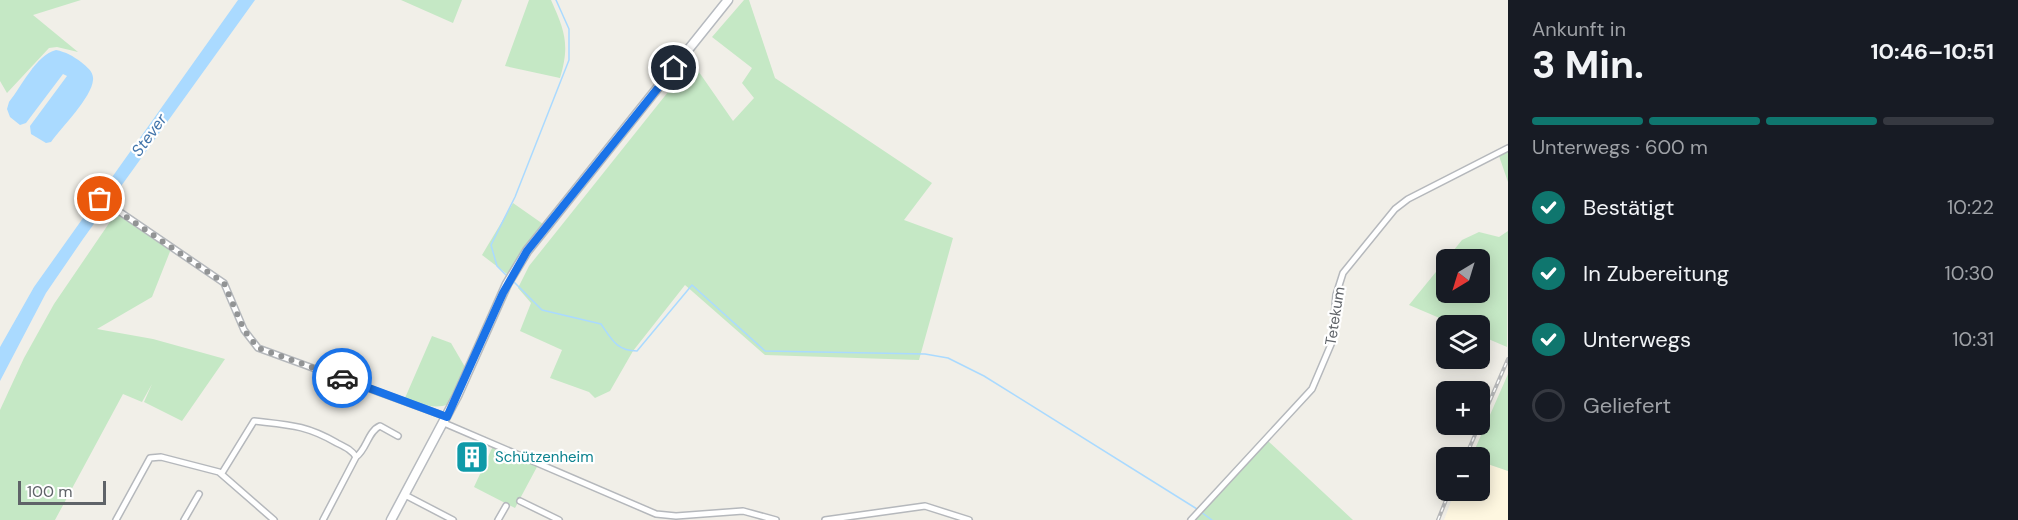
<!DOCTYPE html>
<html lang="de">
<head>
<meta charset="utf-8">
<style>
	:root { --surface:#171b24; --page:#242831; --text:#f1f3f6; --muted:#9ea1a6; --line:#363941; --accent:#0f766e }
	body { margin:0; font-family:"DM Sans",sans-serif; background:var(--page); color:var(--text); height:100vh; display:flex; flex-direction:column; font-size:22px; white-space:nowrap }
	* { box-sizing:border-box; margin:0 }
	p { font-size:20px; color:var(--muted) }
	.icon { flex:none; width:33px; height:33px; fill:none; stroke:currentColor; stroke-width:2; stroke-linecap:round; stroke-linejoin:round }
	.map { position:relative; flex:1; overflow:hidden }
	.sheet { display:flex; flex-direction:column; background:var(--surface); width:510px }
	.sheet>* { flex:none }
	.needle { width:39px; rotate:218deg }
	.fabs { position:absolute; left:1436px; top:249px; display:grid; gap:12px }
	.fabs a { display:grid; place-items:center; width:54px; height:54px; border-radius:9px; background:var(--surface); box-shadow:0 3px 15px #0003; font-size:30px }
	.scale { position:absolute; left:18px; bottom:15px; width:88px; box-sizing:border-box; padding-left:6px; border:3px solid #5f6368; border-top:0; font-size:16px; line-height:21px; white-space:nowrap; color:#5f6368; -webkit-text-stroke:4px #fff; paint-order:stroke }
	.pin { position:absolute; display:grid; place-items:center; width:51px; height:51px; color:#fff; margin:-26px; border:3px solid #fff; border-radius:50%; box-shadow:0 2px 6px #0007 }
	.courier { position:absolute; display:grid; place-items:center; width:60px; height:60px; margin:-30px; border:4px solid #1a73e8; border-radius:50%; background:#fff; color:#222; box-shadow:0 2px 8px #0007 }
	.overview em { font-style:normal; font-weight:700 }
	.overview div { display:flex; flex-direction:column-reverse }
	.overview { display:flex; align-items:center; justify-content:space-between; height:102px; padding:0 24px }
	h1 { font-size:39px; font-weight:700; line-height:45px }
	.bar { display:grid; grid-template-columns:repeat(4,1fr); gap:9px 6px; align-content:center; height:72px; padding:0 24px }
	.bar i { height:8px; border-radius:4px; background:var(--line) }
	.bar .current { background:var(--accent) }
	.bar p { grid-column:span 4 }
	ol { padding:0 24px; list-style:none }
	li { display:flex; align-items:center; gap:18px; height:66px }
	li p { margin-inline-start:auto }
	li .icon { padding:6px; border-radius:50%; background:var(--accent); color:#fff; stroke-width:4 }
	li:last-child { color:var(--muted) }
	li i { width:33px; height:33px; border:3px solid var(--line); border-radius:50% }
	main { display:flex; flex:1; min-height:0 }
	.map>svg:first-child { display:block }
</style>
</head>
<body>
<main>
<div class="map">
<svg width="1508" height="520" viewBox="0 0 1508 520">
	<rect width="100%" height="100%" fill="#f1efe8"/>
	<path fill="#fef7e0" d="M1479 461 1508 471V520H1444L1455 491 1479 490Z"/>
	<path fill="#c5e8c5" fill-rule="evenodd" d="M0 0H81L33 15 78 52 57 47 49 48 7 93 0 81Z
		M401 0H462L453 23Z
		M529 0H551C565 31 570 45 560 78L505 66Z
		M744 0H749L775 78 932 183 904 220 953 238 919 360 765 355 685 285 633 351 610 391 595 398 589 392 550 378 562 350 520 331 531 303 518 288 529 266 692 62 733 121 754 98 742 83 752 68 712 37Z
		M1508 151V182L1499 156Z
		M513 203 543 224 507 274 482 255Z
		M116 213 171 249 152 297 97 329 153 339 225 359 182 421 144 402 152 384 142 402 123 394 55 520H0V410L24 358 54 304Z
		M1508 231 1507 347 1479 335V326L1456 325 1409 305 1462 240 1479 232 1499 237ZM1446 260H1479V292H1446Z
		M432 336 451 343 465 367 449 404C434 410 420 404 405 398Z
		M1508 374V471L1479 461V458H1471Z
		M1268 441 1353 520H1194Z
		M493 446 538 465 515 508 474 487Z"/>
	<path fill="#aadaff" d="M238 0H255L83 239 46 293 0 381V347L34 287Z
		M56 50C66 52 73 56 81 62 87 67 94 72 93 80 92 97 61 128 51 142L46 143 31 134 30 126 67 76 63 74 26 123 20 125 10 117 7 109 9 102C22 86 36 55 56 50Z"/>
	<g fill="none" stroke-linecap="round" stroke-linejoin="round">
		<path stroke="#aadaff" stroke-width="1.5" d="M508 277 497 266 491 245 515 197 569 60V29L556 0
			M512 280 542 310 601 324C612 340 617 351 637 351L692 285 765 351 925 354 948 358 984 376 1197 509
			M1201 512 1212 520"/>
		<g stroke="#b5b8bc" stroke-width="8">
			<path id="minor" d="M85 188 224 283 244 330 258 348 447 417
				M444 423 656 514 676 516 743 511 776 520
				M356 457C367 449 368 431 380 426L398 436
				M222 473 254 421C289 425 306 425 337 443 345 447 352 450 356 457L323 520
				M405 495 453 520
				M520 501 559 520
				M116 520 150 458 161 457 219 472 274 520
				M184 520 199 494
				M498 520 506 506
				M825 520 925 506 969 520
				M1191 520 1312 389 1332 342 1336 295 1343 273 1395 209 1408 199 1508 148"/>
		</g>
		<g stroke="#b6babf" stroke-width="11">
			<path id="secondary" d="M391 520 457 396 507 284 527 251 728 0"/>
		</g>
		<use href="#minor" stroke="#fff" stroke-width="5"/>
		<use href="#secondary" stroke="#fff" stroke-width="8"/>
		<g stroke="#b6b7b8" stroke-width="4">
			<path id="rail" d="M1465 458 1508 359
				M1438 520 1450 490"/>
		</g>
		<use href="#rail" stroke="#fff" stroke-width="1.5" stroke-dasharray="4.5" stroke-linecap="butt"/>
	</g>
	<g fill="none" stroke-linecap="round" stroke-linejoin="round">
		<path stroke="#929495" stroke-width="6" stroke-dasharray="0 10.8" d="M100 199 224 283 244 330 258 348 342 378"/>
		<path stroke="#1a73e8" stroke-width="8" d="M342 378 447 417 503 293 527 251 674 68"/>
	</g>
	<defs>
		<g id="building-square" transform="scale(1.725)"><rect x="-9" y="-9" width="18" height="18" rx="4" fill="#0f9aa8" stroke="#fff"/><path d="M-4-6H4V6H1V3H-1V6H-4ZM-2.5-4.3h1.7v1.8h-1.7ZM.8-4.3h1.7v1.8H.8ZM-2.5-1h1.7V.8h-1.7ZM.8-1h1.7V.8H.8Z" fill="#fff"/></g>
	</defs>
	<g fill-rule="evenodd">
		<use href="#building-square" x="472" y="457"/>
	</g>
	<g text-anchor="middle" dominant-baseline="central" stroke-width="4.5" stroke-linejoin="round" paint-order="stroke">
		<g font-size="15" fill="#5f6368" stroke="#fff">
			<text transform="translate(1335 316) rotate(-81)">Tetekum</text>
		</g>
		<g font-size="15" fill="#0d838f" stroke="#fff" text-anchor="start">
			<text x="495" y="457">Schützenheim</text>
		</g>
		<g font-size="16" font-style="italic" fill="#4174aa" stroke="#fff">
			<text transform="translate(149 135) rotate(-54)">Stever</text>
		</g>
	</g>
</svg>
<div class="fabs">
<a><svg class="needle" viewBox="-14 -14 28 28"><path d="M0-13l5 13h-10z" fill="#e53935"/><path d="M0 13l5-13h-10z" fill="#9ea1a6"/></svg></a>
<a><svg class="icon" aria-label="layers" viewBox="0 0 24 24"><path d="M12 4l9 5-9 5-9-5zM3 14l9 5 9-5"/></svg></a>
<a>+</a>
<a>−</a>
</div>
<div class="scale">100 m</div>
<div class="pin" style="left:100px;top:199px;background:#ea580c"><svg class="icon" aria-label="bag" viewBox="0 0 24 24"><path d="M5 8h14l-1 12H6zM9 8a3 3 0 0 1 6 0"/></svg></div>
<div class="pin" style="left:674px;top:68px;background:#1f2937"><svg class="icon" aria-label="home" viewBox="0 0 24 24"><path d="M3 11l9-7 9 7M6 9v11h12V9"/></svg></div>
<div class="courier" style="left:342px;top:378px"><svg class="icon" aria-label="car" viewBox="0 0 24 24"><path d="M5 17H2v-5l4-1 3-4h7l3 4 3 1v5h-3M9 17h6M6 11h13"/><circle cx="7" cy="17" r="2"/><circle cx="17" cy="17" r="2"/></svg></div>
</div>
<section class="sheet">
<div class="overview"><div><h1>3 Min.</h1><p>Ankunft in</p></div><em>10:46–10:51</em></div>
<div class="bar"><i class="current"></i><i class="current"></i><i class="current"></i><i></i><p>Unterwegs · 600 m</p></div>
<ol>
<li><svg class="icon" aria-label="check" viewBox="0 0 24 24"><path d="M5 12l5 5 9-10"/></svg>Bestätigt<p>10:22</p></li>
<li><svg class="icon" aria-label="check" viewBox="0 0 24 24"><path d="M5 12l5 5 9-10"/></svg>In Zubereitung<p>10:30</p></li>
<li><svg class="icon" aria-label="check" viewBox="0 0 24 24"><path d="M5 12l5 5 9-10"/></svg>Unterwegs<p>10:31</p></li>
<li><i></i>Geliefert</li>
</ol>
</section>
</main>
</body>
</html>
